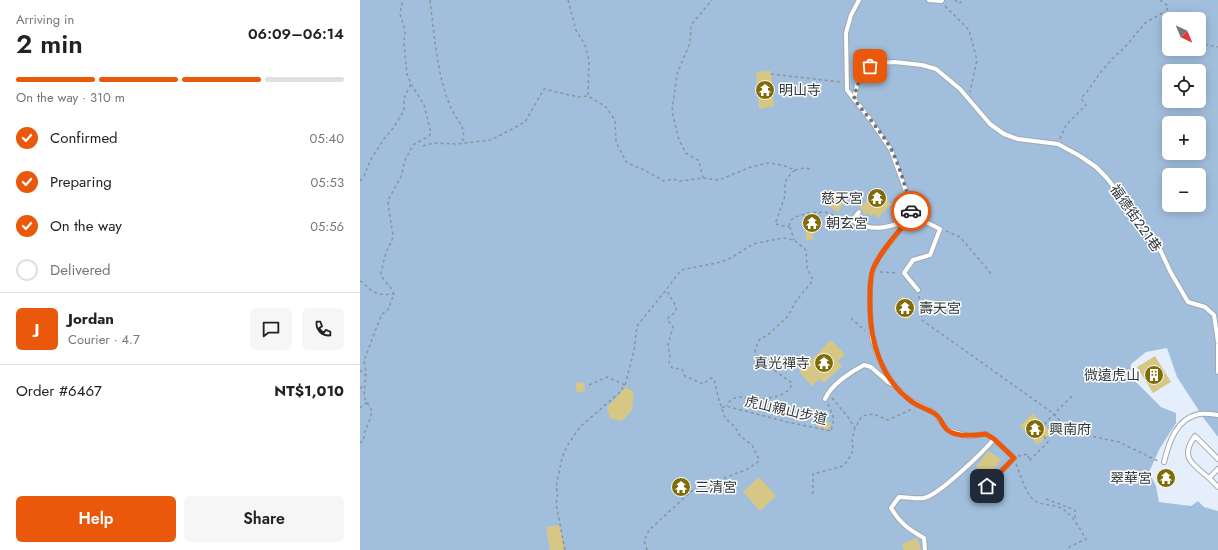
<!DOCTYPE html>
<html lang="en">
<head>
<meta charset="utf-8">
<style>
	:root { --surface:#fff; --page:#f6f6f6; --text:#222; --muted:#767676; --line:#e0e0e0; --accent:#ea580c }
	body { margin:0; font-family:Jost,"Noto Sans TC",sans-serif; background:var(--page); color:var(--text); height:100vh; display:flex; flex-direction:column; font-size:15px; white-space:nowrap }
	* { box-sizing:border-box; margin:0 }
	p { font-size:13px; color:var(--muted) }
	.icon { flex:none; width:22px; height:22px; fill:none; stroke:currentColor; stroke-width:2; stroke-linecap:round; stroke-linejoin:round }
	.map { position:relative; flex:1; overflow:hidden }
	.panel { display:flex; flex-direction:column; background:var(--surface); width:360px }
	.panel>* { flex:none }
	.needle { width:26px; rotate:136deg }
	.controls { position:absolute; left:802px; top:12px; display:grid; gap:8px }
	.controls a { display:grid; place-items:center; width:44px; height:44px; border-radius:6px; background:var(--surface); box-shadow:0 2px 10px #0003; font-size:20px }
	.pin { position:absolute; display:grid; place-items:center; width:34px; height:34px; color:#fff; margin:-17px; border-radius:8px; box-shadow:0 2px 6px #0006 }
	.courier { position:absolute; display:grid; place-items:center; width:40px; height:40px; margin:-20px; border:3px solid #ea580c; border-radius:50%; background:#fff; color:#222; box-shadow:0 1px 5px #0007 }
	.summary em { font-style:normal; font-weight:600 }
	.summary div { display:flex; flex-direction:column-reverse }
	.summary { display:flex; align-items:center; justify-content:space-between; height:68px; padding:0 16px }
	h1 { font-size:26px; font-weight:600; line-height:30px }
	.bar { display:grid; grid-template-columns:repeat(4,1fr); gap:6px 4px; align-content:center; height:48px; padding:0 16px }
	.bar i { height:5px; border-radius:3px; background:var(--line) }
	.bar .selected { background:var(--accent) }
	.bar p { grid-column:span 4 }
	.line { display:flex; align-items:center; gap:10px; padding:0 16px; border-top:1px solid var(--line) }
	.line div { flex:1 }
	.round { display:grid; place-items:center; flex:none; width:42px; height:42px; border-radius:6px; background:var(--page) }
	ol { padding:0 16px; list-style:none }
	li { display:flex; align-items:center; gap:12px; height:44px }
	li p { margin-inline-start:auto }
	li .icon { padding:4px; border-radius:50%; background:var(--accent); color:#fff; stroke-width:4 }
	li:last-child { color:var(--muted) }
	li i { width:22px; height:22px; border:2px solid var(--line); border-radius:50% }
	.primary-button { display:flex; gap:8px; margin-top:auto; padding:8px 16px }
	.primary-button a { flex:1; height:46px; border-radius:6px; background:var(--accent); color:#fff; font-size:16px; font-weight:600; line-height:46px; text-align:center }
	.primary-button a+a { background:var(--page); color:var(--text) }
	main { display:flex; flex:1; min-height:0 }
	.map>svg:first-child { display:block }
</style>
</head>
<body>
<main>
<section class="panel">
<div class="summary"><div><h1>2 min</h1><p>Arriving in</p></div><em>06:09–06:14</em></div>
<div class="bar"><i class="selected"></i><i class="selected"></i><i class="selected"></i><i></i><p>On the way · 310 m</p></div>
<ol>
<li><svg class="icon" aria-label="check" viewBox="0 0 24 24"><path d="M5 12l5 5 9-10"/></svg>Confirmed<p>05:40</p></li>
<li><svg class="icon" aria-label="check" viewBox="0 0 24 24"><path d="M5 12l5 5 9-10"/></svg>Preparing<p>05:53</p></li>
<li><svg class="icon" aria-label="check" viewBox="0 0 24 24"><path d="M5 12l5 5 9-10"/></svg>On the way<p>05:56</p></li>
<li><i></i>Delivered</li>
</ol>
<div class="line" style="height:72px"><b class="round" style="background:var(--accent);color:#fff">J</b><div><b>Jordan</b><p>Courier · 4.7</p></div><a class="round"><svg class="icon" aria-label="chat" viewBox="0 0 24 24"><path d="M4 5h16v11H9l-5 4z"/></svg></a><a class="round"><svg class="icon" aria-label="phone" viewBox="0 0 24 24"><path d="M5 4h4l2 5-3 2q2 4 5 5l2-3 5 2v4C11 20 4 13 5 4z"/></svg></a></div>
<div class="line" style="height:52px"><div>Order #6467</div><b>NT$1,010</b></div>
<div class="primary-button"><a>Help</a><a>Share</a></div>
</section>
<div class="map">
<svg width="858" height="550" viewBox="0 0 858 550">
	<rect width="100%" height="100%" fill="#e4effb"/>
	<path fill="#a1bfdd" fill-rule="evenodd" d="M0 0H858V437L845 420 817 377 807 348 786 352 771 364 770 376 801 407 816 413V423L800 448 789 472 796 486 799 502 831 506 838 501 844 507 858 511V550H0ZM809 19H839V49H809ZM809 71H839V101H809ZM809 123H839V153H809ZM809 175H839V205H809Z"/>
	<path fill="#d6c784" d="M411 71 414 106 399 109 396 72Z
		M470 189 486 200 478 212 468 206 469 204 463 199Z
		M517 191 531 204 518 218 514 214 512 216 507 213 505 215 502 210 499 208Z
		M457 213 458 227 454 228 455 233 453 234V239L446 240V220L449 214Z
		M542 296 557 306 548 320 533 310Z
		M471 340 485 354 478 361 482 366 464 383 459 379 452 386 439 372Z
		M795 356 811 382 793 393 777 367Z
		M224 382 225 391 217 393 215 383Z
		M266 387 274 392 272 410 262 421 250 418 247 408Z
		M673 413 691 432 678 445 660 426Z
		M457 419 471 423 469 430 456 426Z
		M628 451 641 459 630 476 616 467Z
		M399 477 416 496 400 511 383 492Z
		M200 525 204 550H190L186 527Z
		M557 538 561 550H544L542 544Z"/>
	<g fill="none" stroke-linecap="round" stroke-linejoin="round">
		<g stroke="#9ea9b4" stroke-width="6">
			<path id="lane" d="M499 0 491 15 486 33 487 90 512 122 531 150 547 194 552 215 518 258 513 271 510 285V309L512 338 519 360 534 385
				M569 0 581 1 582 0
				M494 99 497 85 501 76 510 67 522 63 534 62 562 65 576 69 600 89 630 124 644 134 658 139 698 144 720 156 736 167 746 177 757 191 772 217 787 229 796 241 811 273 828 302 845 307 854 315 858 342
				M499 212 494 218 493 221C513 232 526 228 546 221
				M552 215 580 229 570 255 553 260 544 273 558 290
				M858 345V372
				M465 399C471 385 490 372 504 365L511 367 528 382 534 385 550 400 575 413 585 427 590 431 608 436 626 434 634 439 654 458 627 486 617 474
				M804 462C809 442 816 419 839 414 845 413 852 414 858 415
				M858 469 849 478 858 487
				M849 478C833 464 819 458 835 436L858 459
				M565 550 564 538C548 529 540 523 531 508L539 497C547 497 557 499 564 498 579 495 623 452 634 439"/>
		</g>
		<path stroke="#8b939b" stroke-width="1.5" stroke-dasharray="3 3" stroke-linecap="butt" d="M70 0C74 32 76 64 86 95 88 100 90 107 93 112 99 124 107 127 102 143
			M208 0 216 30 225 45 229 60 228 96
			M595 0 599 4 603 0
			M800 0 808 6 807 10 804 12 810 19
			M585 6 609 30 617 60 610 92
			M839 43 858 47
			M411 74 481 82
			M700 139 706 125 726 105 721 98 727 92 740 73 753 58 765 47 785 23 804 12
			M63 146 73 143 97 144 131 140 165 122 184 89 218 97 228 96 246 107 255 120 256 142 267 163 282 169 304 181 313 179 320 181 343 178 359 180 391 167 408 163 422 165 435 170C419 184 428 185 424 199 421 208 418 216 415 224L429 227
			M435 170 444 168 451 169
			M343 178 339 161 326 153 319 140 312 111 317 74 330 43 331 25 352 0
			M0 181 4 176 11 159 24 139 34 127 44 110V98L51 84
			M429 226 431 220 435 217 448 213 465 212 488 220
			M430 227 434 240
			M586 231 600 237 633 276
			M520 272 538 273
			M0 281C4 283 7 287 11 290 18 295 25 295 34 294
			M559 296 562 320 694 414 710 432 759 442 798 461
			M491 318 505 331
			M0 370 5 375
			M229 385 247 377 265 385
			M0 388 5 385
			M472 398 488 417 495 428
			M0 408 7 402
			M362 408 366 406 427 422 471 431 474 419 468 404
			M0 443 4 440V434L10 419 12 411 5 399 4 395 6 372 4 361 17 326 22 314 28 310 34 294 33 291 22 277 21 273 26 252 32 241 33 235 29 211 28 200 41 177 45 160 53 145 69 136 71 133 64 105 51 84 47 74 44 43 45 30 40 14 42 3 41 0
			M658 456 668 454 669 461 688 442 680 431 688 420 714 394
			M656 464C660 473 666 495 674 500 680 505 687 504 695 506 710 509 718 526 726 539L709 547 708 550
			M453 494V474L483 466 488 460 493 451 492 439 495 428 502 416 513 414 528 420 550 410V406
			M686 499 715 510V521
			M205 550 196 504 198 493 196 487 202 458 207 446 220 427 258 394 265 385 274 351 277 326 306 290 321 270 361 262 371 258 393 244 423 238 434 240 446 250 447 268 453 280 436 301 428 316 409 334 399 340 395 350 397 358 432 383C430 396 408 399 398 399 390 399 382 396 375 398 371 399 369 402 366 406
			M287 550 284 541 289 530 334 489 386 470 398 462 399 459 392 445 380 436 375 427 365 418 359 400 354 379 351 378 343 384 325 376 322 369 312 368 309 362 310 356 308 345 313 327 307 319 316 311V306L306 290"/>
		<use href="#lane" stroke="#fff" stroke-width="4"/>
	</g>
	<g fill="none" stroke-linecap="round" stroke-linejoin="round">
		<path stroke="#6f767d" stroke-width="4" stroke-dasharray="0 7.2" d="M510 66C499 78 497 84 494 99 506 115 521 131 531 149 540 167 547 191 551 211"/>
		<path stroke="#ea580c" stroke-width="5" d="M551 211 552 214C539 233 522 248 513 269 509 281 510 294 510 306 510 341 521 379 551 401 557 406 565 408 572 412 578 414 581 421 584 426 592 439 614 435 626 434L634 439 654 458 627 486"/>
	</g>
	<defs>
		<g id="temple-disc" transform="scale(1)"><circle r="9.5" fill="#7f6c06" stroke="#fff"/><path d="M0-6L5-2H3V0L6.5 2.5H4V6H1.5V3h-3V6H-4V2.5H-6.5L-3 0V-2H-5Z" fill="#fff"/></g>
		<g id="building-disc" transform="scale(1)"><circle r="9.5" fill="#7f6c06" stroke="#fff"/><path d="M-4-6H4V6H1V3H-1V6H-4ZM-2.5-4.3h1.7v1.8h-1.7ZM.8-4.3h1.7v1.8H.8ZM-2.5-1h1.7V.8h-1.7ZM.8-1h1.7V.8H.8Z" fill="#fff"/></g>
	</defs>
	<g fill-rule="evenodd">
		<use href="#temple-disc" x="405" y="90"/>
		<use href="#temple-disc" x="517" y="198"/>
		<use href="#temple-disc" x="452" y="223"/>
		<use href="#temple-disc" x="545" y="308"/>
		<use href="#temple-disc" x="464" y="363"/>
		<use href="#building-disc" x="794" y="375"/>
		<use href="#temple-disc" x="675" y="429"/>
		<use href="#temple-disc" x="806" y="478"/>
		<use href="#temple-disc" x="321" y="487"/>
	</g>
	<g text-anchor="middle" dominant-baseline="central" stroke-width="3" stroke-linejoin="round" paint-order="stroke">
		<g font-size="14" fill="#303539" stroke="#fff" text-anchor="start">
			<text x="419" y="90">明山寺</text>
			<text x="503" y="198" text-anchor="end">慈天宮</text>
			<text x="466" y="223">朝玄宮</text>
			<text x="559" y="308">壽天宮</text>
			<text x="450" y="363" text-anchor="end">真光禪寺</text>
			<text x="780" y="375" text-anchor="end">微遠虎山</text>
			<text x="689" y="429">興南府</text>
			<text x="792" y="478" text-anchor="end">翠華宮</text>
			<text x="335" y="487">三清宮</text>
		</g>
		<g font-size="14" fill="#303539" stroke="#fff">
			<text transform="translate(776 218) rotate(55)">福德街221巷</text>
			<text transform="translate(426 410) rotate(13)">虎山親山步道</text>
		</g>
	</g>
</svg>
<div class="controls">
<a><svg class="needle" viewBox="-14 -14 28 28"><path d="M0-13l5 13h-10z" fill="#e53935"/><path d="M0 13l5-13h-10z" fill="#767676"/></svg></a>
<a><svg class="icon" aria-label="locate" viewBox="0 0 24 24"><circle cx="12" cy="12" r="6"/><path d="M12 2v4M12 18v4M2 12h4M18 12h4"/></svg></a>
<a>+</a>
<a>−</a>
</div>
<div class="pin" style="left:510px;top:66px;background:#ea580c"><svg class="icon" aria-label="bag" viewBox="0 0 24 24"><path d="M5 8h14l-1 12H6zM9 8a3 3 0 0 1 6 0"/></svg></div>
<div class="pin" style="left:627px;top:486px;background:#1f2937"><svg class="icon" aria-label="home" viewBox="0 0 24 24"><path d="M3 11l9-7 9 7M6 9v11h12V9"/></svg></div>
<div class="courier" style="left:551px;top:211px"><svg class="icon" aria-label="car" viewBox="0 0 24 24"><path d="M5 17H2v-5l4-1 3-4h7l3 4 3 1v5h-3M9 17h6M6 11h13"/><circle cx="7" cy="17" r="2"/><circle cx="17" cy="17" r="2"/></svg></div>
</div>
</main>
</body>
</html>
